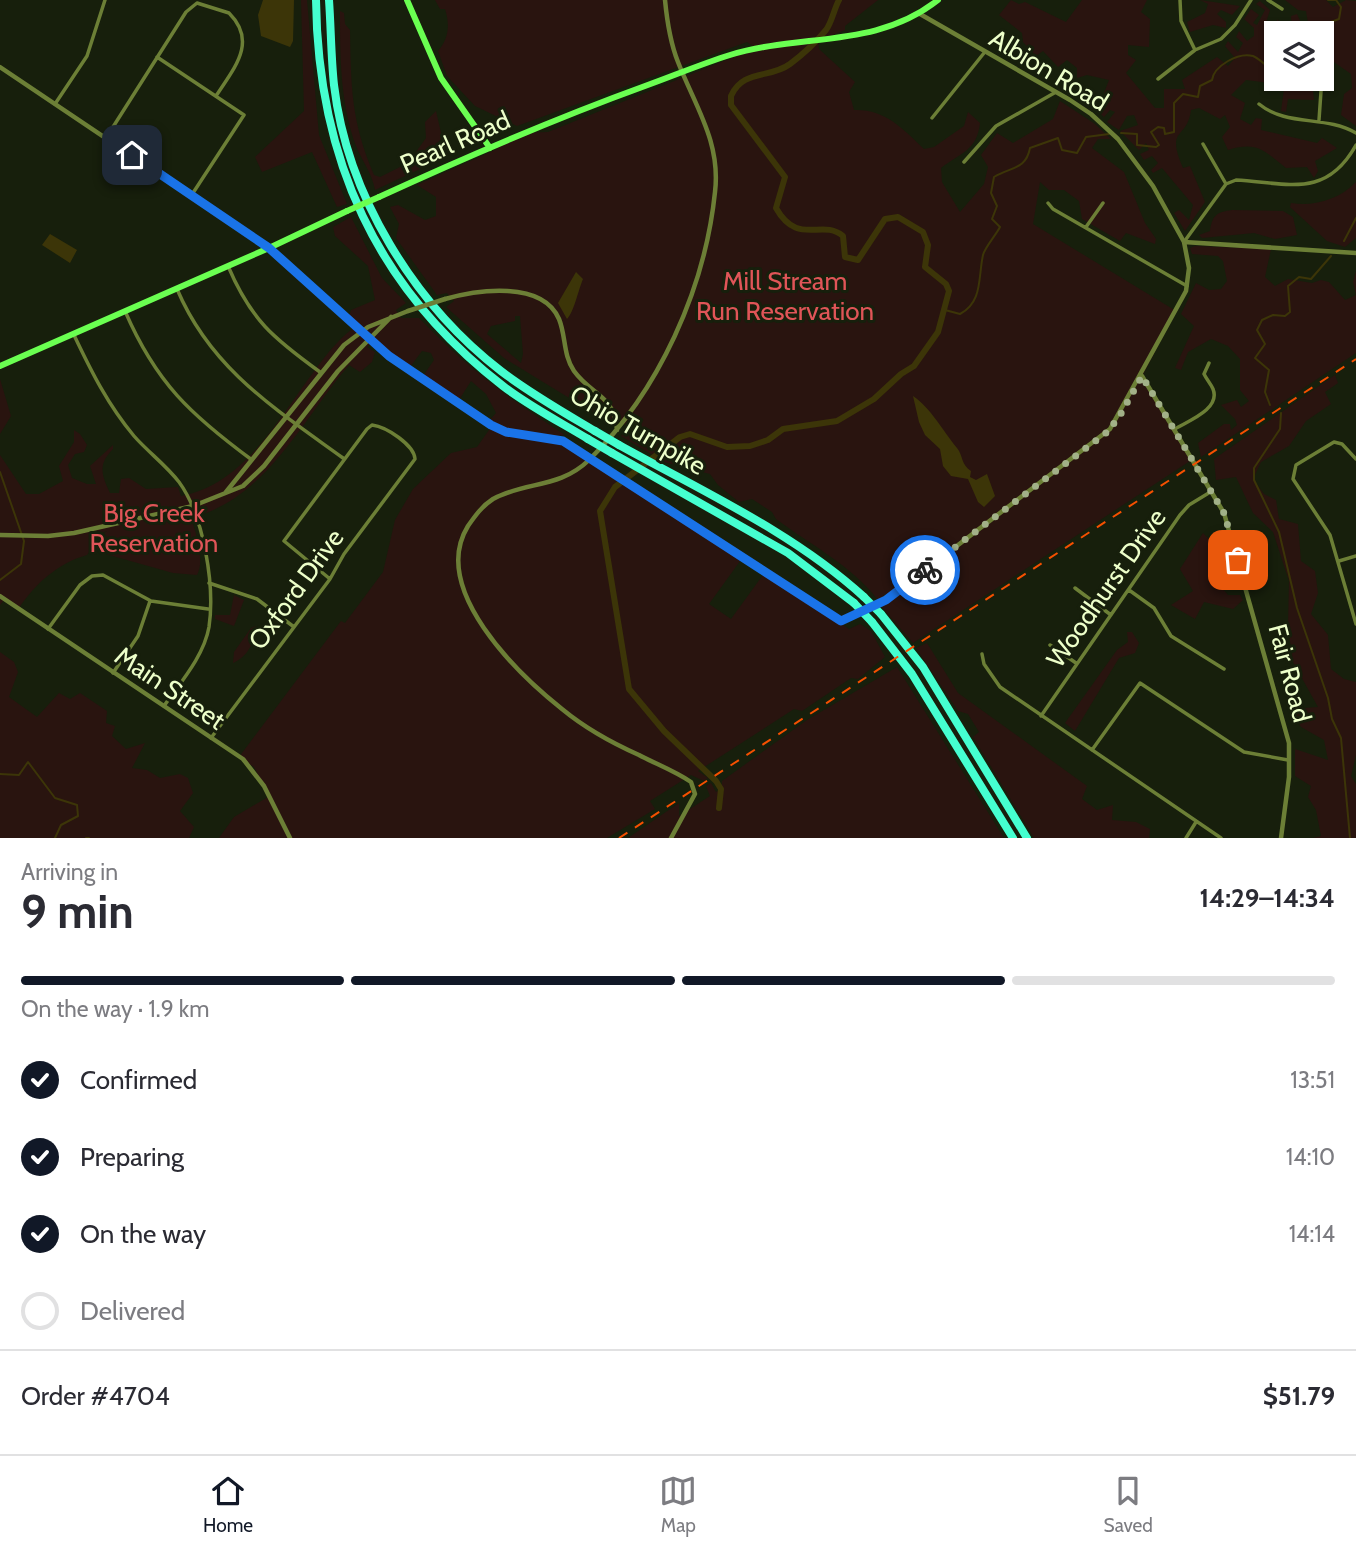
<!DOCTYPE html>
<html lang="en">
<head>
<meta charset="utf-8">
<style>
	:root { --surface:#fff; --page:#f2f2f3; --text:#2b2b33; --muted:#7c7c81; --line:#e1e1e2; --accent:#111827 }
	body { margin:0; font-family:Cabin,sans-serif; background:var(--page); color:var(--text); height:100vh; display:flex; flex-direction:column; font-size:26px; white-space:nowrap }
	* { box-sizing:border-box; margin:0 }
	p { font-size:23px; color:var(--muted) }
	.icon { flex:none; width:38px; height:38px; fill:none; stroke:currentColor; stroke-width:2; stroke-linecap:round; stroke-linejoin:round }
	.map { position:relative; height:838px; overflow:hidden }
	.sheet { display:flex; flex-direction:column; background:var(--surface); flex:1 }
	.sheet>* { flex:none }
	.tools { position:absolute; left:1264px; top:21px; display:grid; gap:14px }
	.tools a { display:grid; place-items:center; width:70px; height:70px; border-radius:0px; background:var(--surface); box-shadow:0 2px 5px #0004; font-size:35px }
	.pin { position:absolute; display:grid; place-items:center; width:60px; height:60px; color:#fff; margin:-30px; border-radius:14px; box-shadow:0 4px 10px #0006 }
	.courier { position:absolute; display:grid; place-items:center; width:70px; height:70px; margin:-35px; border:5px solid #1a73e8; border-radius:50%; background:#fff; color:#222; box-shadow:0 2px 9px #0007 }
	.summary em { font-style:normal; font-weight:700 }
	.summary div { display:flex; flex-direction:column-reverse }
	.summary { display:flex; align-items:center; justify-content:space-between; height:119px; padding:0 21px }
	h1 { font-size:46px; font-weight:700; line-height:52px }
	.bar { display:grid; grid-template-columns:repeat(4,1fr); gap:10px 7px; align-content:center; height:84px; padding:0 21px }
	.bar i { height:9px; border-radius:5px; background:var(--line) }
	.bar .on { background:var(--accent) }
	.bar p { grid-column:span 4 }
	.line { display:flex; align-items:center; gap:18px; padding:0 21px; border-top:2px solid var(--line) }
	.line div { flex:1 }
	ol { padding:0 21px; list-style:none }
	li { display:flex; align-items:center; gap:21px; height:77px }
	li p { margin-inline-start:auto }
	li .icon { padding:7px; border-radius:50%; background:var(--accent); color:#fff; stroke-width:4 }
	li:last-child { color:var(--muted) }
	li i { width:38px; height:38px; border:4px solid var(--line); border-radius:50% }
	.menu { display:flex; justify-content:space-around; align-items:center; height:98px; border-top:2px solid var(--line); background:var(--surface); font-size:19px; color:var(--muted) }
	.menu a { display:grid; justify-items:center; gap:4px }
	.menu .on { color:var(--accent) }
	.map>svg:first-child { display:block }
</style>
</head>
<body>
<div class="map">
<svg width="1356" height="838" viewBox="0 0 1356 838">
	<rect width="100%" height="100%" fill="#171f0c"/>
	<path fill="#29140f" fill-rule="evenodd" d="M301 0H307L319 135 347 204 337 207 312 152 262 172 255 157 304 111Z
		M435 0H878L845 26V30L818 41 819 49 855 82 849 92 854 110C885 109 902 128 924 149L934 147 964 126 968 112 980 123C977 151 960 153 941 168L942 182 960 212 984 184 988 167 981 155 997 133 1013 143 1053 119 1060 101 1095 124 1111 139H1098L1092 148 1124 172 1145 223 1156 239 1155 244 1126 233 1120 241 1082 219 1079 201 1064 190H1049L1040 182 1033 224 1176 311 1143 375 1193 459 913 643 880 605 892 597 886 594 878 600C851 565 811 545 776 519L772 512 752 499 739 502 718 485 710 474 664 462 621 436 627 426 612 417 610 423 504 358 446 307 454 301 447 293 437 295 396 238 399 224 390 207 398 205 425 220 436 216V197L417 185 497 149 496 144 520 133 548 132 756 48 747 42 517 126 475 106 447 76 438 51C449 38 450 25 445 9H440ZM515 316H520L523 354 521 363 487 334 491 326 515 321Z
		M1011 0 1019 4 1025 2 1066 22 1082 0H1147L1141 12 1150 19 1149 47 1128 45V55L1136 60 1126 73 1155 108H1164V89H1185L1182 80 1217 57 1228 66 1235 58 1225 46 1228 41 1238 52 1243 43 1236 37 1239 31 1247 41 1254 36V28L1244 19 1251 9 1259 15 1253 23 1257 25 1265 10 1256 4 1260 1 1270 10 1265 26 1271 30 1278 19 1281 33H1276V79H1297L1307 89 1313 90 1314 100 1288 99 1286 112 1281 111 1284 89 1278 84 1246 80 1231 95 1245 103 1240 119 1251 125 1256 118 1262 119 1261 130 1317 143 1322 138 1337 148 1315 161 1318 171 1314 178 1307 167 1286 168C1264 151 1258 141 1228 150L1222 137 1230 127 1225 115 1220 119 1199 108 1191 110C1187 141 1165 126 1183 168L1190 166 1205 202 1185 231 1174 213 1179 210 1189 220 1193 205 1162 168 1153 173 1151 170 1158 163 1152 156 1144 160 1140 154 1149 150 1146 143 1139 150 1120 131 1138 125 1134 115 1127 116 1119 130 1107 122 1115 112 1110 110 1104 117 1095 109 1111 101 1104 93 1109 80 1087 75 1077 78V68L1067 60 1058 67 1043 51 1036 56 1023 42 1022 33 999 15Z
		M1200 0 1240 6 1232 15 1221 10 1217 14 1226 22V28L1213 25 1190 32 1187 22 1205 13 1208 4Z
		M1285 0H1326L1333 7 1346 0 1356 1V126L1341 115 1344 94 1352 88 1351 74 1321 53V33H1287L1292 31 1291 16 1297 14 1302 25 1308 23 1306 11 1298 10Z
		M340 11 344 13 345 24 350 30C351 87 351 121 374 175L380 177 408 163 426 138 425 122 436 111 442 137 420 169 375 190C372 173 362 161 356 146 340 103 340 55 340 11Z
		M1356 182V238L1345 247 1327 241 1290 207 1291 203C1314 207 1340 199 1356 182Z
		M1232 210 1283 211 1293 217 1297 235 1275 239 1254 233 1202 238 1199 235 1210 231C1212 216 1216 212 1232 210Z
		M351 217 382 278 406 303 396 310 401 318H419C466 367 508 398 565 435L556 436 743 557 709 604 731 619 765 572 849 629 860 624 871 631 885 657 858 679 851 678 802 711 794 709 698 771 708 778 704 781 691 775 650 801 655 809 607 838H291L254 767 239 757 341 621 345 623 383 572 395 520 413 489 451 453 477 447 494 423 490 420 496 413 486 394 471 381 459 400 423 376 434 360 431 353 422 351 410 367 373 343 367 347 375 352 372 362 360 372 349 365C301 421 267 498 191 518 196 533 205 561 197 575L173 573 102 553 97 549 101 536 107 531 91 538 92 548 87 555C58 563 35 584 19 608L5 599 0 605V455L26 494H39L63 481 59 466 74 442V430L80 434 87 445 84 452 75 454 68 465 72 478 87 484H96L90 466 113 445V449C98 464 101 474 110 493H119L121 479 129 478 146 489 178 487 181 496C245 484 278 419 315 370 327 354 342 334 359 325L349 316 351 310 375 300 368 266 335 236 333 227Z
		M1195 246 1271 249 1265 277 1275 286 1288 279 1312 283 1321 280 1329 282 1345 300 1356 295 1353 282 1356 271V353L1201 457 1198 443 1224 424H1230L1231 430 1237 425 1235 419 1221 405 1237 400 1241 407 1249 401 1240 390V359L1228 346 1211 339 1188 352 1181 370 1175 368 1194 326 1181 314 1196 283 1209 290 1221 289 1227 281 1223 261 1218 256 1192 254 1190 248Z
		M1335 375 1338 383 1325 392 1331 404 1306 421 1289 446 1261 462 1253 479 1264 494 1276 500 1279 519 1298 524 1301 561 1315 571 1318 593 1311 614 1328 635 1331 669 1344 679 1356 682V755L1351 776 1356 784V838H1313L1321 836 1316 810 1308 797 1311 786 1295 776V749L1328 760 1324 740 1301 727 1290 709 1318 707 1293 662 1288 627 1289 581 1273 532 1253 513 1236 477 1216 480 1214 459Z
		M0 379 11 416 0 434Z
		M1203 533 1209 539V551L1218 567 1216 581 1228 595H1240L1243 600 1233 609 1204 602 1195 619 1171 605 1193 591 1180 569Z
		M234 595 244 600 234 626 215 619V615H230Z
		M251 628 256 626 257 630C251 646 249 655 233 663L234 652Z
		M1127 632H1132L1139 643 1135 653 1119 658 1075 731 1065 723 1117 650 1128 642Z
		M927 643 958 693 1087 786 1082 799 1097 810 1113 805 1112 820 1136 822 1150 829 1149 838H1034L973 737 979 732 968 714 958 711 916 648Z
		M0 652 14 662 18 672 9 697 37 717 59 693 70 699 80 693 107 711 106 723 115 726 112 736 126 749 145 743 132 768 147 770 160 778 180 774 188 778 193 793 180 811 194 827 189 838H0Z
		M897 667 1004 838H628L679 803V816L710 796 706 786 711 783 716 792 722 788V781L807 720Z
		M268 797 289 838H219L234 817Z"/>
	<path fill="#3c3508" d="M263 0H294L293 41 290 47 261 36 258 15Z
		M50 234 77 250 70 263 42 245Z
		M576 272 583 279C578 291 574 312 567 319L558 303Z
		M913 396C930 407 943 431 957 448 963 455 961 465 971 471L970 477 976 480 987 474 995 496 984 507 978 502 968 479 951 476 943 466 940 449 925 435 919 422Z"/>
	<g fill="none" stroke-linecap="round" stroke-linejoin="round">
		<path stroke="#3c3508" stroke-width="2" d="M1328 0H1335
			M1321 33 1332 31 1331 22 1339 19 1341 7 1336 0
			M1121 133 1137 134V145L1156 147 1159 145 1151 132 1158 127 1164 128 1165 134 1174 132V103L1183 94 1198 97 1200 86 1212 80C1214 66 1238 52 1253 56 1258 58 1263 63 1267 66L1273 65 1272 49 1276 44
			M1344 241 1356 218
			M945 310 960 314C983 302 978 277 983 255 985 247 996 235 1000 227L992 219 997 206 991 193 994 177C1010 167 1026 170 1030 148L1058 138 1062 150 1077 153 1086 137 1109 134
			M1270 405 1265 392 1269 370 1255 358 1265 344 1257 330 1262 320 1273 315 1285 316 1290 312 1288 286 1299 277 1311 279 1331 256
			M1281 413 1280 429 1254 468V480L1279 532 1297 608 1328 698 1332 719 1341 738 1350 838
			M0 472 24 541 21 564 0 580
			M0 774 19 775 28 762 55 798 77 805 78 816 61 825 55 838
			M86 838H89"/>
		<path stroke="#3c3508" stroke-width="6" d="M719 808 721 789 716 781 664 731 629 689 600 511 615 487 680 437 690 434 727 447 750 446 768 440 783 429 837 421 874 399 901 374 914 366 938 332 949 291 946 284 925 267 928 245 923 232 898 217 885 219 858 260 845 257 843 236C822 218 798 247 776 208L785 177 731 105V96C743 69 770 79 790 64 802 55 817 41 826 30 832 22 834 9 839 0"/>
		<path stroke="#6c7f36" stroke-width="3.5" d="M1180 0 1181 21 1195 50
			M1268 0 1282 9
			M157 57 244 115 191 196
			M1158 79 1195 50 1221 39 1235 25 1251 0
			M55 104 87 56 105 0
			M1259 104C1287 127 1325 115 1356 133
			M932 118 984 53
			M1319 120 1322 77
			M106 138 186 12 197 3 229 13C258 42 234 68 216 96
			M1203 144 1226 184
			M964 162 996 126 1056 92
			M1048 203 1053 209 1187 286
			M1086 227 1103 203
			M1184 242 1226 184 1236 180C1288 183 1326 199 1356 145
			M228 266C251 320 273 338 320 372
			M177 289C211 369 274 408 343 458
			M125 311C156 383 191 415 252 460
			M74 335C91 371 108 405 134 436 148 452 166 465 179 482 204 516 215 586 209 627 204 656 180 683 164 706
			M1175 429C1188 421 1221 409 1213 389 1211 384 1207 380 1204 374L1209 363
			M1356 459 1342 444 1334 442 1296 465 1293 479 1330 535 1356 624
			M1339 561 1356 556
			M209 583 257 599 294 627
			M1075 588 1111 615
			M1129 590 1154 608 1171 636 1224 669
			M48 629 80 585 92 576 103 575 151 601 208 609
			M1050 645 1076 663
			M982 654 984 664 1000 687 1221 838
			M113 673 138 636 150 601
			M1041 716 1180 515 1189 505 1212 491
			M211 738 330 579 344 554 415 459C414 445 387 427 372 425L367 429 284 541 330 579
			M1092 750 1140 683 1244 752 1288 760
			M1186 838 1196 822"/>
		<path stroke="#6c7f36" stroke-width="4.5" d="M665 0C667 21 670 42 678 62 695 106 721 142 715 192 705 289 659 391 589 460 559 489 526 481 493 499 482 506 475 516 468 526 429 589 518 674 562 709 585 728 612 743 639 755 656 764 675 771 691 782L695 794 671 838
			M0 67 269 248 389 356 491 425 506 432 563 441 841 621 886 600 1110 429 1186 291 1189 268 1184 242 1153 186 1118 139 1091 114 1070 100 920 14
			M1184 242 1356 253
			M445 299C477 290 542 280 559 319 566 336 563 355 574 371 592 396 614 394 617 430
			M1142 376 1224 513 1289 743V777L1281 838
			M226 492 344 345 368 327 408 311
			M0 535 48 536 74 533 193 506 243 486 264 466 338 371 391 317
			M0 596 243 759 264 786 290 838"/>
		<path stroke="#6aff51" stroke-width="6" d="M407 0 441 78 490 148
			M379 197C466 157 554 119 645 86 673 76 701 64 730 55 802 33 876 49 938 0
			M0 366 269 248 347 211"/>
		<path stroke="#45ffd0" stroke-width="8" d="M316 0C318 159 376 288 503 386 529 406 560 422 588 439
			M329 0C331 28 331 57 334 85 347 195 414 304 501 371 531 394 563 412 595 431
			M619 445C702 491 794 533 864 597
			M612 453 788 553 854 603
			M881 614 923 667 1027 838
			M872 622 912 674 1013 838"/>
		<path stroke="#f55000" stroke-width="2" stroke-dasharray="10 9" stroke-linecap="butt" d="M619 838 1356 359"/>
		<path stroke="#6c7f36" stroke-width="4.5" d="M408 311 445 299"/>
		<path stroke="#6aff51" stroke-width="6" d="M347 211 379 197"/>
		<path stroke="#45ffd0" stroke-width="8" d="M595 431 619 445
			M588 439 612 453
			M864 597 881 614
			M854 603 872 622"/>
	</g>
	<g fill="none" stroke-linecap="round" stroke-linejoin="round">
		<path stroke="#a2b188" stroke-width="7" stroke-dasharray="0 12.6" d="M925 570 1106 433 1119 417 1142 376 1224 513 1238 560"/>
		<path stroke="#1a73e8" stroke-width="9" d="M132 155 269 248 389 356 491 425 506 432 563 441 841 621 886 600 925 570"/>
	</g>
	<g text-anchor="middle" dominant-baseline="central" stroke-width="6" stroke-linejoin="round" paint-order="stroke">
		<g font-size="26" fill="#edffca" stroke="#171f0c">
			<text transform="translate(1049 70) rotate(31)">Albion Road</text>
			<text transform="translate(455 142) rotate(-24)">Pearl Road</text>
			<text transform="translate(638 430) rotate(30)">Ohio Turnpike</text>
			<text transform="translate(1106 588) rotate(-55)">Woodhurst Drive</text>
			<text transform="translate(296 589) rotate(-54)">Oxford Drive</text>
			<text transform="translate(1290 673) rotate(75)">Fair Road</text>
			<text transform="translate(170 688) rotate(34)">Main Street</text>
		</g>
		<g font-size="26" fill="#e05558" stroke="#171f0c">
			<text x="785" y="281">Mill Stream<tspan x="785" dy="30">Run Reservation</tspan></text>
			<text x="154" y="513">Big Creek<tspan x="154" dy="30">Reservation</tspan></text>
		</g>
	</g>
</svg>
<div class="tools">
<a><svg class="icon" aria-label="layers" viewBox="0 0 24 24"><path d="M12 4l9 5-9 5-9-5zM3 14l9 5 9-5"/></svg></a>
</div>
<div class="pin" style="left:1238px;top:560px;background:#ea580c"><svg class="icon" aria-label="bag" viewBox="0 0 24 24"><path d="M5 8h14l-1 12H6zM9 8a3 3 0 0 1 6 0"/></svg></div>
<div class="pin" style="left:132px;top:155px;background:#1f2937"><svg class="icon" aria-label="home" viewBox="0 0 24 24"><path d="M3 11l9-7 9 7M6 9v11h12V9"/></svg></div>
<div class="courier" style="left:925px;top:570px"><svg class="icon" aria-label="bike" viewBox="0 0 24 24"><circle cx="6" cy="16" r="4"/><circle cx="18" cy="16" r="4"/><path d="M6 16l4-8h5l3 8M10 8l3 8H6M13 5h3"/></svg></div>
</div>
<section class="sheet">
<div class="summary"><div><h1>9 min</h1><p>Arriving in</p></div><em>14:29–14:34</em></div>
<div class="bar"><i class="on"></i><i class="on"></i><i class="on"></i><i></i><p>On the way · 1.9 km</p></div>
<ol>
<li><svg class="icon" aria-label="check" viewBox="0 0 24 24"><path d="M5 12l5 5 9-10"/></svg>Confirmed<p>13:51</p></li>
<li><svg class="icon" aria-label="check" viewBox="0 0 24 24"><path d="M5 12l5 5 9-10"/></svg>Preparing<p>14:10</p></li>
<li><svg class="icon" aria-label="check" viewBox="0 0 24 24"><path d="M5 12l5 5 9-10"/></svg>On the way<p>14:14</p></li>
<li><i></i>Delivered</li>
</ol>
<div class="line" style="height:91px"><div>Order #4704</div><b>$51.79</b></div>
</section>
<nav class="menu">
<a class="on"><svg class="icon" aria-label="home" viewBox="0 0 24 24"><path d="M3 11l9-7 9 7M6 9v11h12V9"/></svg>Home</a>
<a><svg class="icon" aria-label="map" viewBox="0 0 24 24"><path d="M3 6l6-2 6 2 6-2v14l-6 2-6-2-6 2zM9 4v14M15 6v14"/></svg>Map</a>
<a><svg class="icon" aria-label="saved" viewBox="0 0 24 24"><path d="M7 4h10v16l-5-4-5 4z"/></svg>Saved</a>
</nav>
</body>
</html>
